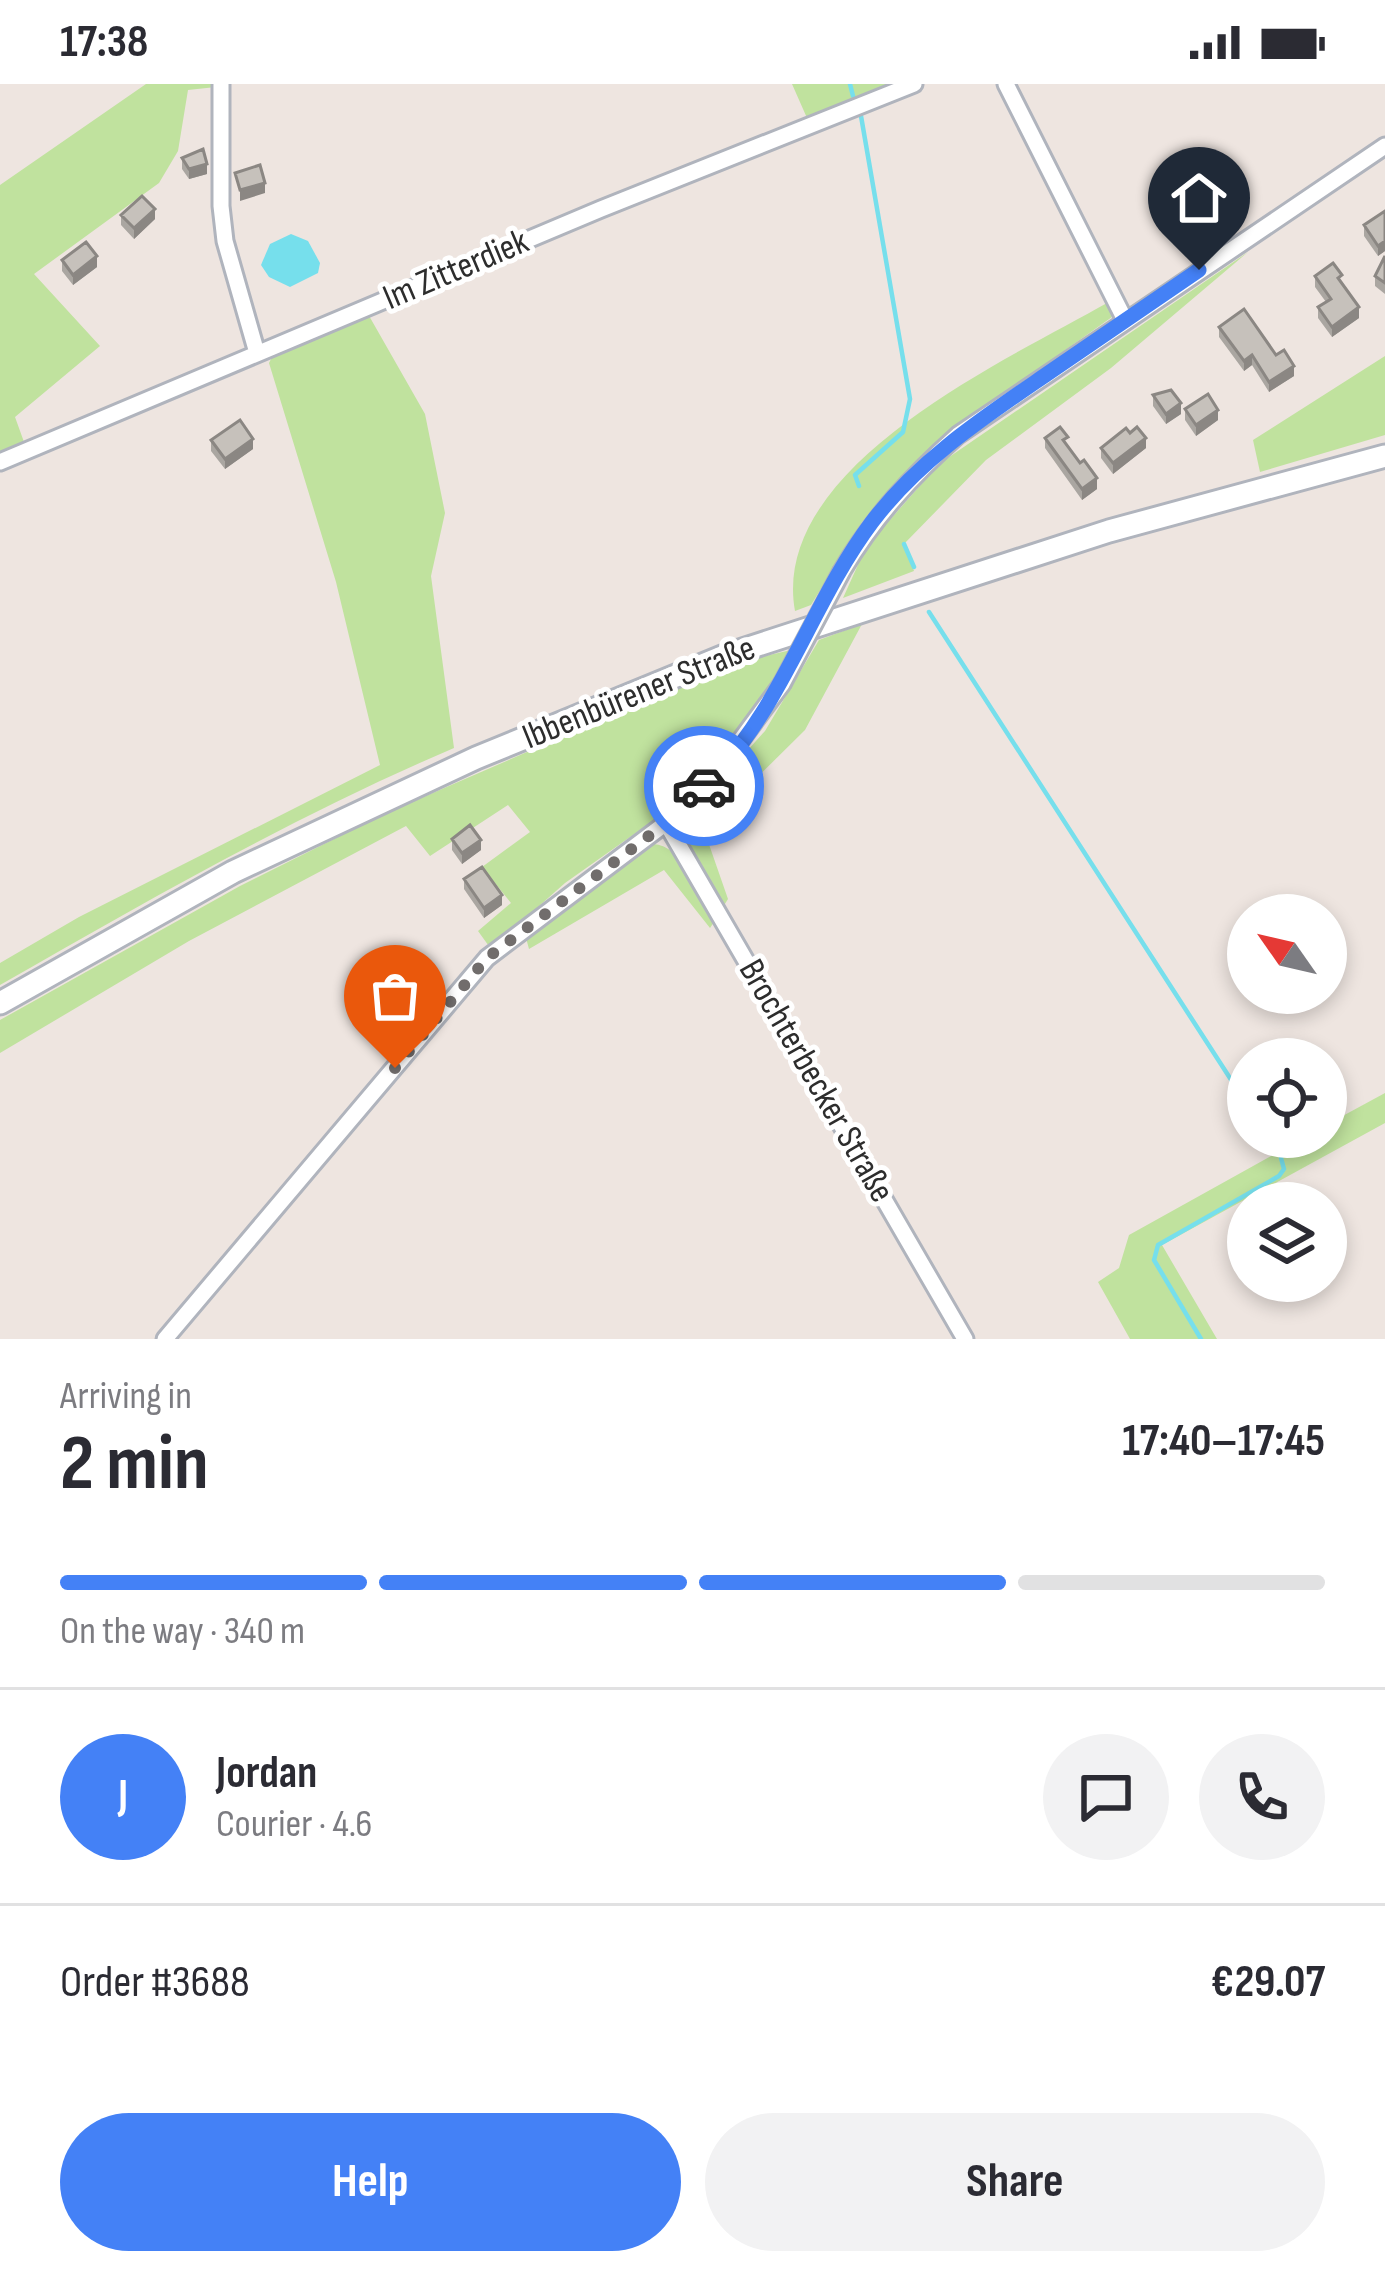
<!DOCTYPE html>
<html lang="en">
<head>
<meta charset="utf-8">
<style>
	:root { --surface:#fff; --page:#f2f2f3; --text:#2b2b33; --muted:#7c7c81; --line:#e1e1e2; --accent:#4481f6 }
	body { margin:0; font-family:"Sofia Sans Condensed",sans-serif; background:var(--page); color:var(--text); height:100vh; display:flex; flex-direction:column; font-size:45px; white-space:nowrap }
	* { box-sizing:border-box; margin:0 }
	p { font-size:39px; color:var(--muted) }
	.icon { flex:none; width:66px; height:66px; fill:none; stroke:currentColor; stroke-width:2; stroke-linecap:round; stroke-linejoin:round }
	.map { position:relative; height:1255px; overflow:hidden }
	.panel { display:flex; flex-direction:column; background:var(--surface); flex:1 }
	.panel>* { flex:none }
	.needle { width:78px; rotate:304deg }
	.fabs { position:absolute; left:1227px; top:810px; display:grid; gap:24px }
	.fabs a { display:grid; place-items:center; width:120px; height:120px; border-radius:50%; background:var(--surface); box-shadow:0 6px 18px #0003; font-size:60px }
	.pin { position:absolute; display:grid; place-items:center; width:102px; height:102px; color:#fff; margin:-123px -51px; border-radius:50% 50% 50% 0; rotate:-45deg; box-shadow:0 0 12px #0007 }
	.pin .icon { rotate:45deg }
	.courier { position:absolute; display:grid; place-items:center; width:120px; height:120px; margin:-60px; border:9px solid #4481f6; border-radius:50%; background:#fff; color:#222; box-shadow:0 3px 15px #0007 }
	.summary em { font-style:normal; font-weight:700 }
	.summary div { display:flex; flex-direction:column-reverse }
	.summary { display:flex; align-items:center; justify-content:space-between; height:204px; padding:0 60px }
	h1 { font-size:78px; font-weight:700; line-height:90px }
	.bar { display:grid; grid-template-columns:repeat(4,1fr); gap:18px 12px; align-content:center; height:144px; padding:0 60px }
	.bar i { height:15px; border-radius:9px; background:var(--line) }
	.bar .on { background:var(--accent) }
	.bar p { grid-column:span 4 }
	.line { display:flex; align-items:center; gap:30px; padding:0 60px; border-top:3px solid var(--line) }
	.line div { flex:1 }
	.round { display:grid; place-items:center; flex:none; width:126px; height:126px; border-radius:63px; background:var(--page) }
	.action { display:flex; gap:24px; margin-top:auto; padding:24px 60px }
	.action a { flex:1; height:138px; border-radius:72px; background:var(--accent); color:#fff; font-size:48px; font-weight:700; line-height:138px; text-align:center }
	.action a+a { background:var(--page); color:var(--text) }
	.status { display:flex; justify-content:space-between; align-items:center; height:84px; padding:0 60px; background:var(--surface); direction:ltr }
	.status svg { height:33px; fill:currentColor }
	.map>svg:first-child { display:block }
</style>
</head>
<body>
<div class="status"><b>17:38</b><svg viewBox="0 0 49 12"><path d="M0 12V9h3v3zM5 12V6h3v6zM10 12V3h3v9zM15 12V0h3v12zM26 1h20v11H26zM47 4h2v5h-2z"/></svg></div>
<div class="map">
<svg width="1385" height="1255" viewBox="0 0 1385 1255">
	<rect width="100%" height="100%" fill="#eee5e0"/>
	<path fill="#c0e29e" d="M146 0H215L216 3 188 6 178 67 159 99 34 190 100 262 15 333 24 358 0 369V101Z
		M792 0H892L807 34Z
		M1248 168 1111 284 986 376 904 460 914 487 843 514 866 463 939 380Z
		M1107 219 1112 233 937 357 918 375 862 438 811 521 795 527C769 383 1005 277 1107 219Z
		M368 230 425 330 445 429 431 492 454 664C297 731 148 816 0 901V879L79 833 380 681 336 498 269 279 274 269Z
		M1385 272V351L1260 388 1253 356Z
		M862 540 805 646 704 746 728 815 723 823 677 745 765 647 819 556Z
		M791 566 748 639 725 668 657 734 565 799 491 865 478 847 511 819 482 783 530 748 508 721 430 772 406 742 189 857 0 969V936L240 802 382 731 730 580Z
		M653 760C683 761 701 811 716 835L710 844 664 786 529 865 526 854 542 840Z
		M1385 1009V1039L1162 1161 1217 1255H1130L1098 1198 1119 1184 1129 1151 1305 1053H1326V1041Z"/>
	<path fill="#76dfec" d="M291 150 308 157 320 179 318 189 290 203 269 193 261 181 270 160Z"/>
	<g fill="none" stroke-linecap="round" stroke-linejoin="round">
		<path stroke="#76dfec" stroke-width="4.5" d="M850 0 853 12
			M859 402 855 391 903 348 910 315 861 32
			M904 460 914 483
			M929 528 1248 1022
			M1268 1053 1278 1068
			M1201 1255 1154 1176 1158 1161 1279 1092 1284 1085 1281 1074"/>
		<g stroke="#b0b4bd" stroke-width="21">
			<path id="minor" d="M221 0V122L225 157 257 269
				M1006 0 1125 236
				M0 378 601 125 914 0
				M842 487C874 433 911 393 958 351L1385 62
				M666 739 965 1255
				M165 1255 487 874 666 739 712 695 782 600"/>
		</g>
		<g stroke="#b0b4bd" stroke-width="27">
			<path id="secondary" d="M0 919 233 788 476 674 727 571 1109 447 1385 372"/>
		</g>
		<use href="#minor" stroke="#fff" stroke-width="15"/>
		<use href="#secondary" stroke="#fff" stroke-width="21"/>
		<g stroke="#b0b4bd" stroke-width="21" stroke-linecap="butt">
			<path id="minor-bridge" d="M782 600 842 487"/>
		</g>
		<use href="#minor-bridge" stroke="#fff" stroke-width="15"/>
	</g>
	<path fill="#aaa6a1" d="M182 74 207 90 189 95 182 85Z
		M1385 127V167L1378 172 1364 152V141Z
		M121 131 155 135 134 155 121 141Z
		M1385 172V210L1375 202V192Z
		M62 176 97 183 73 201 62 187Z
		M1315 192 1342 199 1359 234 1332 253 1318 234V223L1326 218 1315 203Z
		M1219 243 1276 271 1294 292 1269 308 1252 281 1244 287 1219 253Z
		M1153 311 1181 330 1166 340 1153 322Z
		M1185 325 1218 336 1196 352 1185 336Z
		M1045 354 1068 362 1097 405 1082 416 1045 364Z
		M211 356 253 365 225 385 211 367Z
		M1101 364H1146L1113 390 1101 374Z
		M452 755 481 766 462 780 452 766Z
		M464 795 502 821 484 834 464 805Z"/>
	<path fill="#8b8783" d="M207 80V90L189 95V85Z
		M265 99V109L240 117V106Z
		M155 125V135L134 155V144Z
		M1385 157V167L1378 172V162Z
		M97 172V183L73 201V191Z
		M1359 223V234L1332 253V243Z
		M1252 271V281L1244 287V277Z
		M1294 282V292L1269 308V298Z
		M1181 319V330L1166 340V330Z
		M1218 326V336L1196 352V341Z
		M1146 354V364L1113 390V379Z
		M253 355V365L225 385V375Z
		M1097 394V405L1082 416V405Z
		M481 756V766L462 780V769Z
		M502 811V821L484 834V824Z"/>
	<path fill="#c6c1bb" stroke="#8b8783" stroke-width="3" d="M203 65 207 80 189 85 182 74Z
		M260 81 265 99 240 106 235 89Z
		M142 112 155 125 134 144 121 131Z
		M1385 127V157L1378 162 1364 141Z
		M86 158 97 172 73 191 62 176Z
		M1385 172V199L1375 192Z
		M1333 179 1342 191 1338 194 1359 223 1332 243 1318 223 1331 215 1315 192Z
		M1244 225 1276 271 1284 266 1294 282 1269 298 1252 271 1244 277 1219 243Z
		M1171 306 1181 319 1166 330 1153 311Z
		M1208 310 1218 326 1196 341 1185 325Z
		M240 336 253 355 225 375 211 356Z
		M1060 343 1068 353 1063 356 1080 379 1084 376 1097 394 1082 405 1045 354Z
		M1137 343 1146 354 1113 379 1101 364 1126 344 1130 349Z
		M470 741 481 756 462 769 452 755Z
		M482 783 502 811 484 824 464 795Z"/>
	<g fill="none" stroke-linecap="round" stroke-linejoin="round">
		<path stroke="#716d6c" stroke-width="12" stroke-dasharray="0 21.6" d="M395 984 487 874 666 739 704 702"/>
		<path stroke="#4481f6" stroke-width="15" d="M704 702C782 628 809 522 872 438 919 376 983 334 1047 290 1098 255 1148 221 1199 186"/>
	</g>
	<g text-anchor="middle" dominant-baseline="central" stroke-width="10" stroke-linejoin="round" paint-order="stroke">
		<g font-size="36" fill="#2d2d2d" stroke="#fff">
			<text transform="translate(456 186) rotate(-23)">Im Zitterdiek</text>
			<text transform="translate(639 609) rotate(-22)">Ibbenbürener Straße</text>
			<text transform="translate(816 997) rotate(60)">Brochterbecker Straße</text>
		</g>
	</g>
</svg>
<div class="fabs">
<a><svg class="needle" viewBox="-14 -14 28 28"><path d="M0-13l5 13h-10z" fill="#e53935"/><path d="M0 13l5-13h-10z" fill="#7c7c81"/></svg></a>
<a><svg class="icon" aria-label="locate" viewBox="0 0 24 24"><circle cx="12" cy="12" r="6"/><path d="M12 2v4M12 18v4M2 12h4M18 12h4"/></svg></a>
<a><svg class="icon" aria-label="layers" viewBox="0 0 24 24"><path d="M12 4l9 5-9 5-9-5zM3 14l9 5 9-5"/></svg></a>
</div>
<div class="pin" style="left:395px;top:984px;background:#ea580c"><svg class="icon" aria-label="bag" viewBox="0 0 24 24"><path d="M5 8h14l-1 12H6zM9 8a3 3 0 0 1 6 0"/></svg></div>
<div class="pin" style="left:1199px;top:186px;background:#1f2937"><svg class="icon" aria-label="home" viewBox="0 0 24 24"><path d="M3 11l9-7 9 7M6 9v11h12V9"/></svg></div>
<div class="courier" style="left:704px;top:702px"><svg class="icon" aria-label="car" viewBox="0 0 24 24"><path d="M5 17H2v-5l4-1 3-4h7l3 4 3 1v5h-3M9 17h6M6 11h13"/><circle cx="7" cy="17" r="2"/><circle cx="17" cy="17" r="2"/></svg></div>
</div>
<section class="panel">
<div class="summary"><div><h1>2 min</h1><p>Arriving in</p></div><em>17:40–17:45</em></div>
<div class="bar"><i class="on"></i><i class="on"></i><i class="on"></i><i></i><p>On the way · 340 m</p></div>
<div class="line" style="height:216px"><b class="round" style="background:var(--accent);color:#fff">J</b><div><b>Jordan</b><p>Courier · 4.6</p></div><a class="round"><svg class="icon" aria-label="chat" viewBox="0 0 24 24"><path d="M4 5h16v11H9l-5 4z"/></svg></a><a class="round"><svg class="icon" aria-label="phone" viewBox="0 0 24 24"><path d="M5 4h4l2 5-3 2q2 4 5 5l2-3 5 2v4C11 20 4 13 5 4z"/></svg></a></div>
<div class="line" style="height:156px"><div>Order #3688</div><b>€29.07</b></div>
<div class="action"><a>Help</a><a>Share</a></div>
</section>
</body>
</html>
